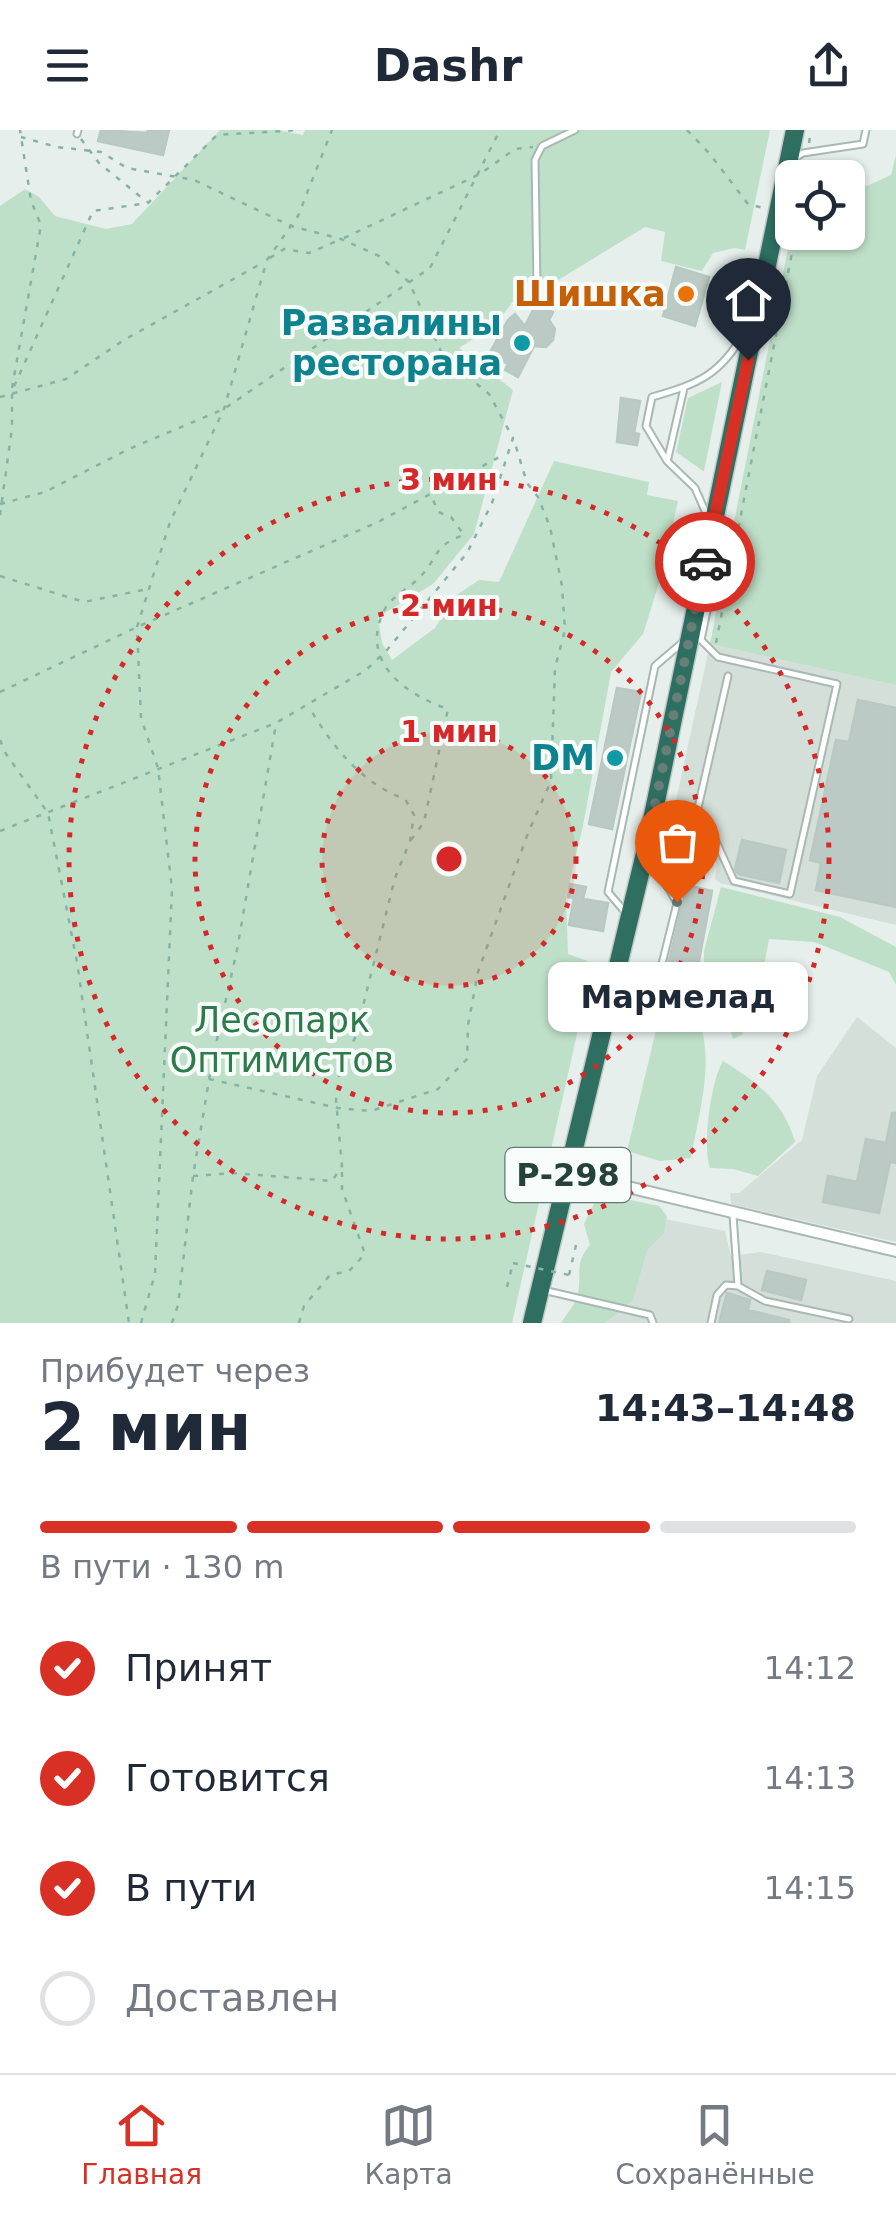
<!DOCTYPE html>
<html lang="ru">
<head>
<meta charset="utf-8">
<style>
	:root { --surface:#fff; --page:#f2f2f3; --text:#1f2937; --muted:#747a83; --line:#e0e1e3; --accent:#d93025 }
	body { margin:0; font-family:"DejaVu Sans",sans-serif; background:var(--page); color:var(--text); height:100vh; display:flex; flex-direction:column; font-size:38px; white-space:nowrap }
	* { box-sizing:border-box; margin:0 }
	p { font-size:32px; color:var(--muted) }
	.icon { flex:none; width:55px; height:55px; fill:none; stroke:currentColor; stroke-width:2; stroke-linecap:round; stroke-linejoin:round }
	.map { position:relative; height:1193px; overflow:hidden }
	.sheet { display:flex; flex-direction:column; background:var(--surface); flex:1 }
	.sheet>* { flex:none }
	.buttons { position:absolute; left:775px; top:30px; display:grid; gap:20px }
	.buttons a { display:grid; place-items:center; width:90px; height:90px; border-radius:15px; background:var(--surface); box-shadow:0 2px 8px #0004; font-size:50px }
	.pin { position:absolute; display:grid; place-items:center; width:85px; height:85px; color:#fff; margin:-102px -42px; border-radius:50% 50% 50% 0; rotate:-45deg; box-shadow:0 0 10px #0007 }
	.pin .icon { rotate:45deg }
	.courier { position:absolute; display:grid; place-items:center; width:100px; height:100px; margin:-50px; border:8px solid #d93025; border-radius:50%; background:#fff; color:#222; box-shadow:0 2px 12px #0007 }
	.bubble { position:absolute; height:70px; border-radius:15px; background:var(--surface); box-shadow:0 2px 8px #0004; font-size:32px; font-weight:600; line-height:70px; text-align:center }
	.headline em { font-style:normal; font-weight:600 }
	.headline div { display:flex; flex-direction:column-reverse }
	.headline { display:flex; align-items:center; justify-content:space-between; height:170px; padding:0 40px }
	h1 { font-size:65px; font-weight:600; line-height:75px }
	.bar { display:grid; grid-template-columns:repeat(4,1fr); gap:15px 10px; align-content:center; height:120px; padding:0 40px }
	.bar i { height:12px; border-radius:8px; background:var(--line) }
	.bar .current { background:var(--accent) }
	.bar p { grid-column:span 4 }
	ol { padding:0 40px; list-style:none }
	li { display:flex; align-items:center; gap:30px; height:110px }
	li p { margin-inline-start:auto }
	li .icon { padding:10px; border-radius:50%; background:var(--accent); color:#fff; stroke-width:4 }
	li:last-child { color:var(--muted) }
	li i { width:55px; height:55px; border:5px solid var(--line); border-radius:50% }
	header { display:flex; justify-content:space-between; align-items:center; height:130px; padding:0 40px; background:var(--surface); font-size:45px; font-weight:600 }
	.tabs { display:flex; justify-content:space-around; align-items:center; height:140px; border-top:2px solid var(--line); background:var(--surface); font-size:28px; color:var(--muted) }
	.tabs a { display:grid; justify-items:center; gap:5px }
	.tabs .current { color:var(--accent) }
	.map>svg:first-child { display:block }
</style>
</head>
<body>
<header><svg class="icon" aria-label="menu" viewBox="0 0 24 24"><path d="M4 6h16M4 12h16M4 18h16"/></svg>Dashr<svg class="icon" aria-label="share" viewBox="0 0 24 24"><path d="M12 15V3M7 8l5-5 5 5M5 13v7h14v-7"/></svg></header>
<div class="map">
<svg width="896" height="1193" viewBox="0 0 896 1193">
	<rect width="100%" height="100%" fill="#e6efeb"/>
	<path fill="#d4dfda" d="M710 514 896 555V795L720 753 715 749 717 734 714 729 667 712Z
		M857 887 896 918V1112L731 1074 730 1063H739L802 1010 817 946Z
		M650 1086 725 1101 731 1126 761 1122 896 1151V1193H600Z"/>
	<path fill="#bfe0c8" d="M220 0H277L303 5 305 0H770L745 120 735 118 713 123 702 141 661 131 665 102 645 97 555 152 531 148 495 195 459 218 513 260 474 404 433 454 378 487 382 513 392 530 435 498 455 466 479 450 499 452 554 331 649 352 647 365 678 371 659 453 643 504 611 542 583 696 566 767 568 824 593 833 512 1193H0V76L25 59 39 67 55 86 106 99 132 94Z
		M896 25V555L710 514 792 98V102H848V53L867 56 891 45Z
		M722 252 704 341H703L676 322 688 268Z
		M721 757 840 787 896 817V855L889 842 814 812 769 809 761 853 749 875 742 905 733 909 726 884 700 868 696 843 704 834V821Z
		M679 870C726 897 698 985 691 1028L660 1031 627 1021 659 888Z
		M723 931C757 952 784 972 795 1012L758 1046 733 1039 710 1038C702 1017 711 950 723 931Z
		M607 1065 659 1076 667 1086 664 1103 647 1120 633 1170 605 1193H561C566 1184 577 1173 578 1163 582 1143 574 1133 590 1115L584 1094 597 1068Z"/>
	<path fill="#bbcac4" stroke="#b8c9c2" stroke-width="2.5" d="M101 0 147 3 148 0H169L163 25 98 11Z
		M676 137 709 147 695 196 663 186Z
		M536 174 553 182 549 190 555 199 553 210 546 217 534 216 518 247 505 240 508 234 489 224 508 190 515 184 525 196Z
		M621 268 640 271 634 303 639 304 637 315 617 312Z
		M617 558 641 562 612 699 589 694Z
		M858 570 896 578V777L816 760 821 733 810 730 836 610 849 612Z
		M742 710 786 720 779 753 738 744 735 739Z
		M570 754 586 757 583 769 608 773 603 801 569 795 574 768 568 767Z
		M687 755 712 761 698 836 669 831Z
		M892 983H896V1033L890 1032 879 1083 823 1072 828 1046 857 1052 866 1009 886 1013Z
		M767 1141 806 1150 801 1170 762 1160Z
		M727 1163 750 1170 748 1180 789 1190V1193H719Z"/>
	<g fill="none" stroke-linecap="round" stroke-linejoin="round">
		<g stroke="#a8b8b2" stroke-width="9">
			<path id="lane" d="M77 4 78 0
				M795 28 803 23 863 14 866 0
				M537 157 535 30 542 16 575 0
				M668 328 684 258
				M709 390 695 358 667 331 646 296 652 267C698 254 721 245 745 201
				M695 691 728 546
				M657 701 695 691 715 709 734 751 790 764 837 554 718 527 701 510 717 432 714 424
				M625 782 608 762 655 536 683 512
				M613 887 660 842 677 773 651 727
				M738 1156 765 1171 849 1189
				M543 1160 650 1185 653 1193
				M711 1193 717 1165 726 1155 738 1156 733 1085"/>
		</g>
		<g stroke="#a8b8b2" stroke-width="14">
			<path id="street" d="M569 1043 896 1121"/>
		</g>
		<g stroke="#c2cac8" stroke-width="21">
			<path id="highway" d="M532 1193 646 719 795 0"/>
		</g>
		<path stroke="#86b3a5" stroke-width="2.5" stroke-dasharray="5 8" stroke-linecap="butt" d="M687 0 709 23 748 74 767 79
			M81 9 99 33 147 72
			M809 13 811 0
			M804 48 806 31
			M344 108 480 44 515 19 533 17
			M270 128 284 119 309 123 337 111
			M12 258 41 95 31 71 20 0
			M0 267 66 249 124 210 264 132
			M0 374 45 362 129 319 224 279 430 138 500 0
			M0 385 12 298V261L93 81 148 73 217 5 299 0
			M0 446 84 472 148 459
			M716 513 796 102
			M0 562 137 497 378 392 505 324
			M0 610 6 624 48 683 77 832 129 1193
			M0 701 276 593 366 540 387 520 467 423 492 373 513 308 489 264 443 226 409 152 379 126 341 109 291 96 194 50 127 38 101 22 57 17 21 7
			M411 710 424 692 448 579C403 564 357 529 386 477 394 465 411 457 421 446 439 426 434 415 464 405L451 387 438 382 432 367
			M209 949 338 978 371 981 438 959 467 929 468 895 478 842 528 703 551 651 555 538 565 500 562 456 550 397 538 367 527 353 514 310
			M193 1046 234 1043 332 1051 342 1036 336 970 340 936 355 908 395 748 410 711 414 685 405 669C362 654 332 616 309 577
			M569 1145 576 1115
			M507 1157 513 1133
			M141 1193 155 1144 172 759 158 638 141 588 137 497 170 392 224 279 267 130 298 86 332 0
			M172 1193 178 1175 193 1046 212 932 237 820 276 594
			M299 1193 304 1176 330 1145 349 1141 365 1124 342 1059V1038"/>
		<use href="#lane" stroke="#fff" stroke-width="5"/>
		<use href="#street" stroke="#fff" stroke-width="10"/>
		<use href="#highway" stroke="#2f6f62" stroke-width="18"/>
		<path stroke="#86b3a5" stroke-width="2.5" stroke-dasharray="5 8" stroke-linecap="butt" d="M513 1133 569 1145"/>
	</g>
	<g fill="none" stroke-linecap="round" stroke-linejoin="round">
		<path stroke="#687f78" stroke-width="10" stroke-dasharray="0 18" d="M677 772 646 719 705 432"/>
		<path stroke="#d93025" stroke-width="12" d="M705 432 748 230"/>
	</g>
	<circle cx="449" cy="729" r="127" fill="#d62828" fill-opacity=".12"/>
	<g fill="none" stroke="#d62828" stroke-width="5" stroke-dasharray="5 10">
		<circle cx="449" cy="729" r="127"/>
		<circle cx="449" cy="729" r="254"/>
		<circle cx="449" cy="729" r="380"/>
	</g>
	<circle fill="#e8710a" stroke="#f7fbf9" stroke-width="4" cx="686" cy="164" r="10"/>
	<g fill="#0f9aa8" stroke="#f7fbf9" stroke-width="4">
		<circle cx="522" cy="213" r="10"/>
		<circle cx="615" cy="628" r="10"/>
	</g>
	<g text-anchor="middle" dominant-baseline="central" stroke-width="8" stroke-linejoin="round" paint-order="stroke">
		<rect fill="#f7fbf9" stroke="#637a73" stroke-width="2.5" x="505.5" y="1018" width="125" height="54" rx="8"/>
		<g font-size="32" font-weight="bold" fill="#24423a">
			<text x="568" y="1045">Р-298</text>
		</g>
		<g font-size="35" font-weight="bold" fill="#c56008" stroke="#f7fbf9" text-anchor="end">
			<text x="666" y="164">Шишка</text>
		</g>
		<g font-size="35" font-weight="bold" fill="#0d838f" stroke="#f7fbf9" text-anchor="end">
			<text x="502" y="193">Развалины<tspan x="502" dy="40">ресторана</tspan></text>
			<text x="595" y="628">DM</text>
		</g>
		<g font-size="35" fill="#2d7a4b" stroke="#f7fbf9">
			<text x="282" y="890">Лесопарк<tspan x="282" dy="40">Оптимистов</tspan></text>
		</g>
	</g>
	<circle cx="449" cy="729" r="15" fill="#d62828" stroke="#f7fbf9" stroke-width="5"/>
	<g font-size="30" text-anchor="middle" font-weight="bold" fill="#d62828" stroke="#f7fbf9" stroke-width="8" stroke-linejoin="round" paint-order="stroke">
		<text x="449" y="360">3 мин</text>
		<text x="449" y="486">2 мин</text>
		<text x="449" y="612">1 мин</text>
	</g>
</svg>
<div class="buttons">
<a><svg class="icon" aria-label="locate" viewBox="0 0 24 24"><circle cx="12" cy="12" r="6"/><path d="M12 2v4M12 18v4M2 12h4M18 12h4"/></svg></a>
</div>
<div class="pin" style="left:677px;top:772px;background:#ea580c"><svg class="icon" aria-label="bag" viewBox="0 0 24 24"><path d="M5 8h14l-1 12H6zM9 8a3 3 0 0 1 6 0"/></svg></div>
<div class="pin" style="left:748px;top:230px;background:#1f2937"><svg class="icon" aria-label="home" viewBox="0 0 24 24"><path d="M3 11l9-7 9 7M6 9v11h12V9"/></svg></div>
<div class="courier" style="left:705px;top:432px"><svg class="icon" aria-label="car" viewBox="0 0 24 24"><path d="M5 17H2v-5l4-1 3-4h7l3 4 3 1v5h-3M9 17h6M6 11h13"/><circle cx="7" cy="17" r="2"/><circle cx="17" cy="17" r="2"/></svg></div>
<div class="bubble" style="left:548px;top:832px;width:260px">Мармелад</div>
</div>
<section class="sheet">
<div class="headline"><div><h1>2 мин</h1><p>Прибудет через</p></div><em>14:43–14:48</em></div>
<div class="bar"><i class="current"></i><i class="current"></i><i class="current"></i><i></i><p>В пути · 130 m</p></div>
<ol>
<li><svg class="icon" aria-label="check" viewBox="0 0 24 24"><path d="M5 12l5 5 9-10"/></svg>Принят<p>14:12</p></li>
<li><svg class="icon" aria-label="check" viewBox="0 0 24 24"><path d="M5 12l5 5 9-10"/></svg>Готовится<p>14:13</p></li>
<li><svg class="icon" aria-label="check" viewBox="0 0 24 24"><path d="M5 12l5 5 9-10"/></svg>В пути<p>14:15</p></li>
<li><i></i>Доставлен</li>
</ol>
</section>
<nav class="tabs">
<a class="current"><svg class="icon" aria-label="home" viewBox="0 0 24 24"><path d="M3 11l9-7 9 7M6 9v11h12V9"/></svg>Главная</a>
<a><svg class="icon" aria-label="map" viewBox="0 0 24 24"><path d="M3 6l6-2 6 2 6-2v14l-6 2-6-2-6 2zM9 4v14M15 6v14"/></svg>Карта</a>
<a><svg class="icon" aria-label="saved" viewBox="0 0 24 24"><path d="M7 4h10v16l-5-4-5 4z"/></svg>Сохранённые</a>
</nav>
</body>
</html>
